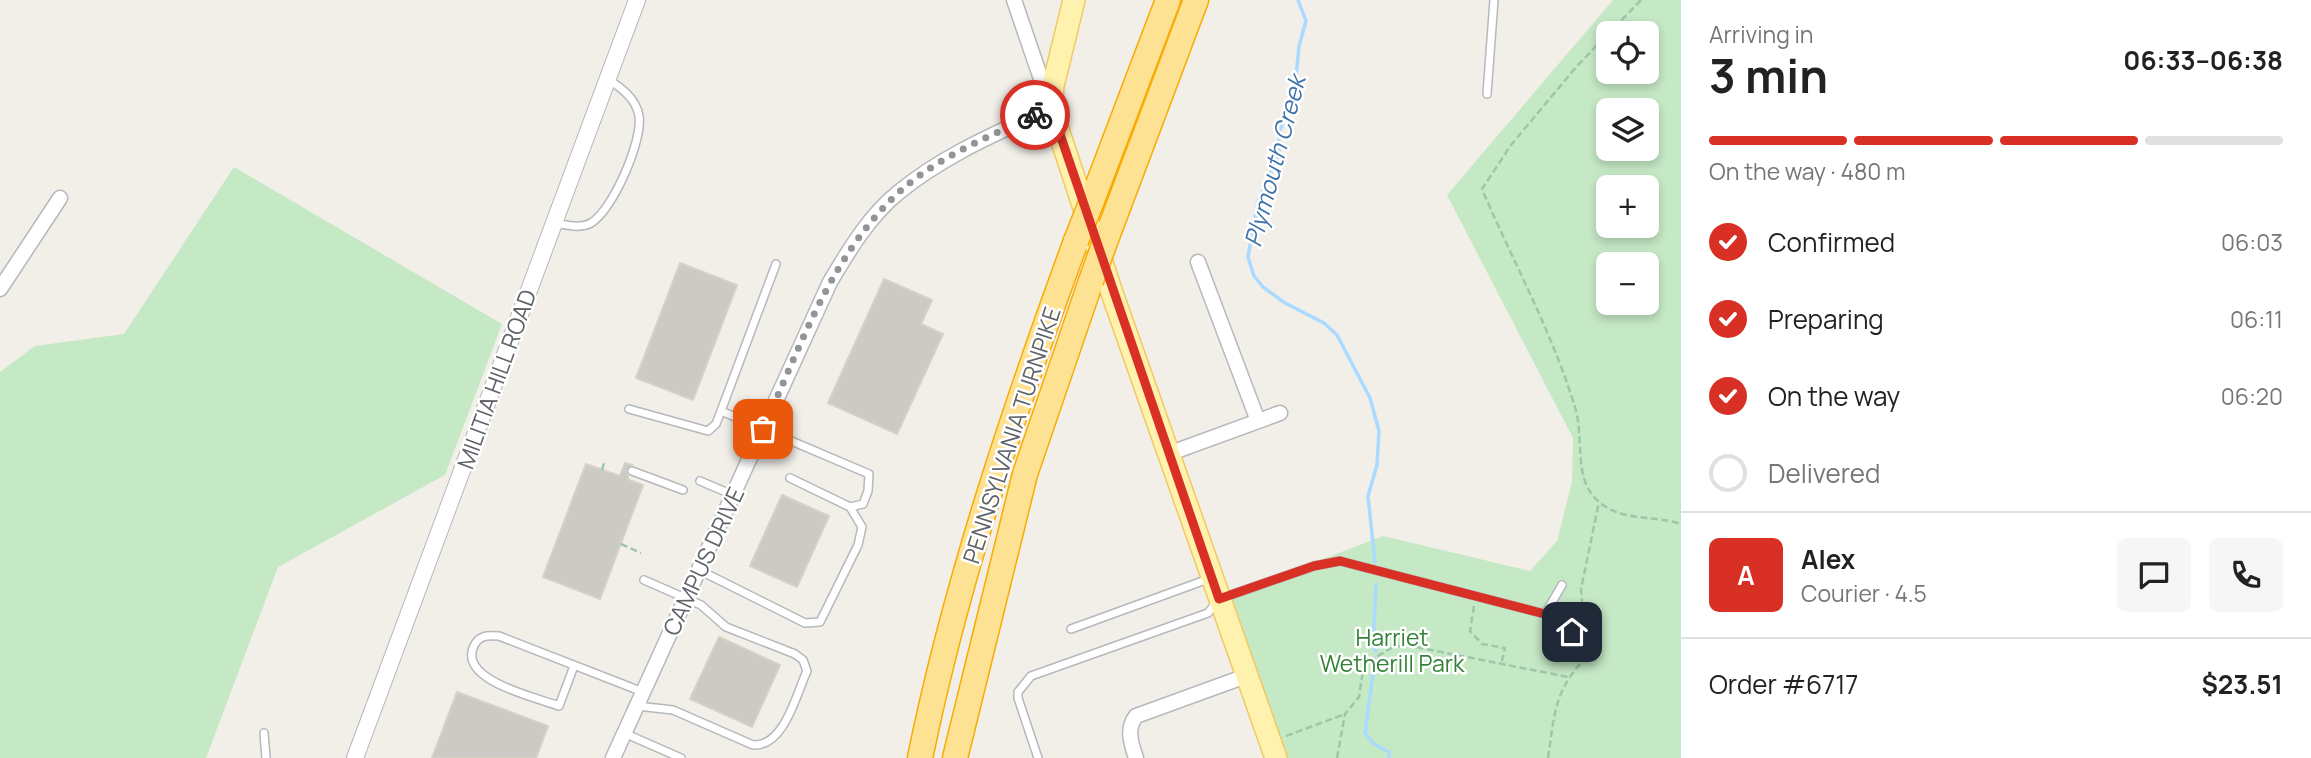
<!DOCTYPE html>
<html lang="en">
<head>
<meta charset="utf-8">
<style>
	:root { --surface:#fff; --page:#f6f6f6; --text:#222; --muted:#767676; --line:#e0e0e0; --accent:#d93025 }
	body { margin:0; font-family:Manrope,sans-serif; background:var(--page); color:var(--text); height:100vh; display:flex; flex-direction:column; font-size:26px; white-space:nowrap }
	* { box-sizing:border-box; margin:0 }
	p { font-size:23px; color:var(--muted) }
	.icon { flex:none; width:38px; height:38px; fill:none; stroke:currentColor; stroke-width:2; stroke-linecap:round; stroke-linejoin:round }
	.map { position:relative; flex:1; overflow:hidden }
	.side { display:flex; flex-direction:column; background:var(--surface); width:630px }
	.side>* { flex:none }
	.fabs { position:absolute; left:1596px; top:21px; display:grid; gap:14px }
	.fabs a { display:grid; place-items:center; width:63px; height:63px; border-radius:10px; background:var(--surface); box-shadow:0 4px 10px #0003; font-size:35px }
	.pin { position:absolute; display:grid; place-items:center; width:60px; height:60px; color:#fff; margin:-30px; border-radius:14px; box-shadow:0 4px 10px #0006 }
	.courier { position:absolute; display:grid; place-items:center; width:70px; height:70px; margin:-35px; border:5px solid #d93025; border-radius:50%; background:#fff; color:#222; box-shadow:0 2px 9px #0007 }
	.summary em { font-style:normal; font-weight:700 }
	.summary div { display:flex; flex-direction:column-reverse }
	.summary { display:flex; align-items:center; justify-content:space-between; height:119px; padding:0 28px }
	h1 { font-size:46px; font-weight:700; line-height:52px }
	.bar { display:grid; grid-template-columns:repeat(4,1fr); gap:10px 7px; align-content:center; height:84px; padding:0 28px }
	.bar i { height:9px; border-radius:5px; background:var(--line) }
	.bar .active { background:var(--accent) }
	.bar p { grid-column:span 4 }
	.line { display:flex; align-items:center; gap:18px; padding:0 28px; border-top:2px solid var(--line) }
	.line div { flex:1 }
	.round { display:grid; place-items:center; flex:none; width:74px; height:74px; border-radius:10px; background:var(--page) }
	ol { padding:0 28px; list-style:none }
	li { display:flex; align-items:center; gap:21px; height:77px }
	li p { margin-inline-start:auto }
	li .icon { padding:7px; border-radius:50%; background:var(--accent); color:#fff; stroke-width:4 }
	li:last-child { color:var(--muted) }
	li i { width:38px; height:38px; border:4px solid var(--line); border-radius:50% }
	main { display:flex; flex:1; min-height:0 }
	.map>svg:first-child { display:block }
</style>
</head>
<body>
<main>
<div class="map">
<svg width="1681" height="758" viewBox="0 0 1681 758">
	<rect width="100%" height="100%" fill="#f1efe8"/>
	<path fill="#c5e8c5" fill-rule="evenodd" d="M1613 0H1681V758H1276L1219 599 1383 536 1530 571 1557 541 1572 482 1573 438 1447 195ZM1608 33H1647V72H1608ZM1608 110H1647V149H1608ZM1608 187H1647V226H1608ZM1608 264H1647V303H1608Z
		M234 167 502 324 445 475 278 567 206 758H0V372L35 346 124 334Z"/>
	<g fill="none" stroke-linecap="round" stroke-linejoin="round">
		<path stroke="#aadaff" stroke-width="3.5" d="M1298 0 1306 21 1299 46 1294 98 1279 132V154L1258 202 1248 257 1254 276 1263 287 1285 303 1324 323 1337 335 1370 398 1379 431 1377 465 1368 496 1375 562
			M1376 651 1373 647 1376 584
			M1375 659 1365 733 1374 744 1389 752V758"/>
	</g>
	<path fill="#cccac5" stroke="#d6d1c6" stroke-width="2" d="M680 263 737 285 693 400 636 378Z
		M884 279 932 300 921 324 943 334 897 434 828 403Z
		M625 463 632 465 626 470 629 480 643 485 600 599 543 577 586 464 620 476Z
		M782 495 829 516 797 587 750 566Z
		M719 637 780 665 752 727 690 699Z
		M457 692 548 726 536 758H432Z"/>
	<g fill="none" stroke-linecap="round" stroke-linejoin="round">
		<g stroke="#b5b8bc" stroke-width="10">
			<path id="service" d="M1487 94 1494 0
				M554 223C567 225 580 229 591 223 613 210 643 140 639 116 636 98 621 88 608 79
				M629 409 708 431 716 424 721 411
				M632 471 683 490
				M790 478 850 507
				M700 481 733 495
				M699 570 805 623 820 622 858 545 862 527 850 507 863 504 868 491 869 474 721 411 776 264
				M1545 614 1571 632
				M1071 629 1211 578
				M574 666 559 706C535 697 461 681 473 648 478 635 487 635 499 636L643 692
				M637 706 673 710 753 745C784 747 796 695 807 671L803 660 795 654 726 627 701 605 644 580
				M264 733 266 758
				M624 733 681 758
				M1038 758 1018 698V692L1031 676 1208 613 1219 599 1314 566 1340 561 1545 614 1562 585"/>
		</g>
		<g stroke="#b5b8bc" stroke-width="17">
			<path id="minor" d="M1198 262 1258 421
				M0 289 60 198
				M1168 454 1280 413
				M613 758 830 282C849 250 870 215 899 192 944 155 999 132 1051 108L1014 0
				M1136 758C1131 743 1126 729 1136 716L1246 676"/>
		</g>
		<g stroke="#b5b8bc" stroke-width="18">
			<path id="tertiary" d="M355 758 637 0"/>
		</g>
		<g stroke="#f2c960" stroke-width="24">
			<path id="primary" d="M1074 0 1053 86 1051 108 1112 293 1276 758"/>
		</g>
		<g stroke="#f9ab00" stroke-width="27">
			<path id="motorway" d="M1091 203 1168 0
				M1105 242 1196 0
				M920 758C956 582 1014 410 1076 241
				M955 758 1025 474 1091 281"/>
		</g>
		<path stroke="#9cc7a9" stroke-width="2.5" stroke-dasharray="7 3.5" stroke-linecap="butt" d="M1641 0 1577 66 1511 145 1482 189C1513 262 1554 335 1576 411 1584 441 1573 480 1599 502 1623 522 1654 515 1681 524
			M602 470 604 463
			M621 544 641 553
			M1474 606 1470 631 1482 644 1505 648 1502 661
			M1576 624 1583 614 1581 589 1599 502
			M1286 736 1345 714
			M1337 758 1345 714 1359 697 1364 664 1393 647 1406 645 1568 677
			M1548 758C1554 718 1554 690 1584 660L1575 639"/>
		<use href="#service" stroke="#fff" stroke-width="7"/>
		<use href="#minor" stroke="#fff" stroke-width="14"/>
		<use href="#tertiary" stroke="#fff" stroke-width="16"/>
		<use href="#primary" stroke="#fff2af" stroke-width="21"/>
		<use href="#motorway" stroke="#fde293" stroke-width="24"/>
		<g stroke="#f9ab00" stroke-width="27" stroke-linecap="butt">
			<path id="motorway-bridge" d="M1076 241 1091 203
				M1091 281 1105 242"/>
		</g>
		<use href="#motorway-bridge" stroke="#fde293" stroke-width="24"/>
	</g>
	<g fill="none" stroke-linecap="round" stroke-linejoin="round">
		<path stroke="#929495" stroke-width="7" stroke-dasharray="0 12.6" d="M763 429C800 348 830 257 897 194 935 158 988 137 1035 115"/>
		<path stroke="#d93025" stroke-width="9" d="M1035 115 1051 108 1219 599 1314 566 1340 561 1545 614 1572 632"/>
	</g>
	<g text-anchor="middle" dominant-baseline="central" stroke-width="5" stroke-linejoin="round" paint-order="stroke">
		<g font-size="23" fill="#5f6368" stroke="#fff">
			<text transform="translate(496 379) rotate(-70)">MILITIA HILL ROAD</text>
			<text transform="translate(1011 435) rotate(-72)">PENNSYLVANIA TURNPIKE</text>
			<text transform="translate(703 561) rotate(-65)">CAMPUS DRIVE</text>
		</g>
		<g font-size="23" fill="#348238" stroke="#fff">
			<text x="1392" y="637">Harriet<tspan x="1392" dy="26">Wetherill Park</tspan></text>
		</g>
		<g font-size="24" font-style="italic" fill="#4174aa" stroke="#fff">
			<text transform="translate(1274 161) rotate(-75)">Plymouth Creek</text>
		</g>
	</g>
</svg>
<div class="fabs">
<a><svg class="icon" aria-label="locate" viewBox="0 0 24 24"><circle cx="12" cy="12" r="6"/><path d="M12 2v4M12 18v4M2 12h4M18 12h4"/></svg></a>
<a><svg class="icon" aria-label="layers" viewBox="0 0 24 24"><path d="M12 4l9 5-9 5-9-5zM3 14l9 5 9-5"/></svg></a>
<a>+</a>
<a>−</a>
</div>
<div class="pin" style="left:763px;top:429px;background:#ea580c"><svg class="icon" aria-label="bag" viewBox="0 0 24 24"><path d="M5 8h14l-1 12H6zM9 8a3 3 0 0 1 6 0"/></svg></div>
<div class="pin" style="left:1572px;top:632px;background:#1f2937"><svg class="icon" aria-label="home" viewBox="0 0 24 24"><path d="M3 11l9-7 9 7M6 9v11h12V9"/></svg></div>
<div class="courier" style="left:1035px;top:115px"><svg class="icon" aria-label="bike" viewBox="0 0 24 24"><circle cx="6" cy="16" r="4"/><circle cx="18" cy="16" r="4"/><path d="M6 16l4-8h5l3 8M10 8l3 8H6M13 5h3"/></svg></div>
</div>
<section class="side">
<div class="summary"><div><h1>3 min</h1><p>Arriving in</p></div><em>06:33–06:38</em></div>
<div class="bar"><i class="active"></i><i class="active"></i><i class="active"></i><i></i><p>On the way · 480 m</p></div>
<ol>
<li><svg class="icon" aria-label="check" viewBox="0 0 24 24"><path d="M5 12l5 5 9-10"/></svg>Confirmed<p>06:03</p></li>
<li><svg class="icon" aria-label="check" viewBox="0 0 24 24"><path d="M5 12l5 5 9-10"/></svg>Preparing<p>06:11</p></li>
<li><svg class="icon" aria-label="check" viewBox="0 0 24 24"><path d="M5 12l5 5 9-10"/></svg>On the way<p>06:20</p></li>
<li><i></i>Delivered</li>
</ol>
<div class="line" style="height:126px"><b class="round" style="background:var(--accent);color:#fff">A</b><div><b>Alex</b><p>Courier · 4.5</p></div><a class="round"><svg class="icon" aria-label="chat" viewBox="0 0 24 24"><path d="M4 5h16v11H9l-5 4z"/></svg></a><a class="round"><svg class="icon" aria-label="phone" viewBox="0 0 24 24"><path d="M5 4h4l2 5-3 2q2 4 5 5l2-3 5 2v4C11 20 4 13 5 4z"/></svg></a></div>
<div class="line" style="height:91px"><div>Order #6717</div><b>$23.51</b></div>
</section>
</main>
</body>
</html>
